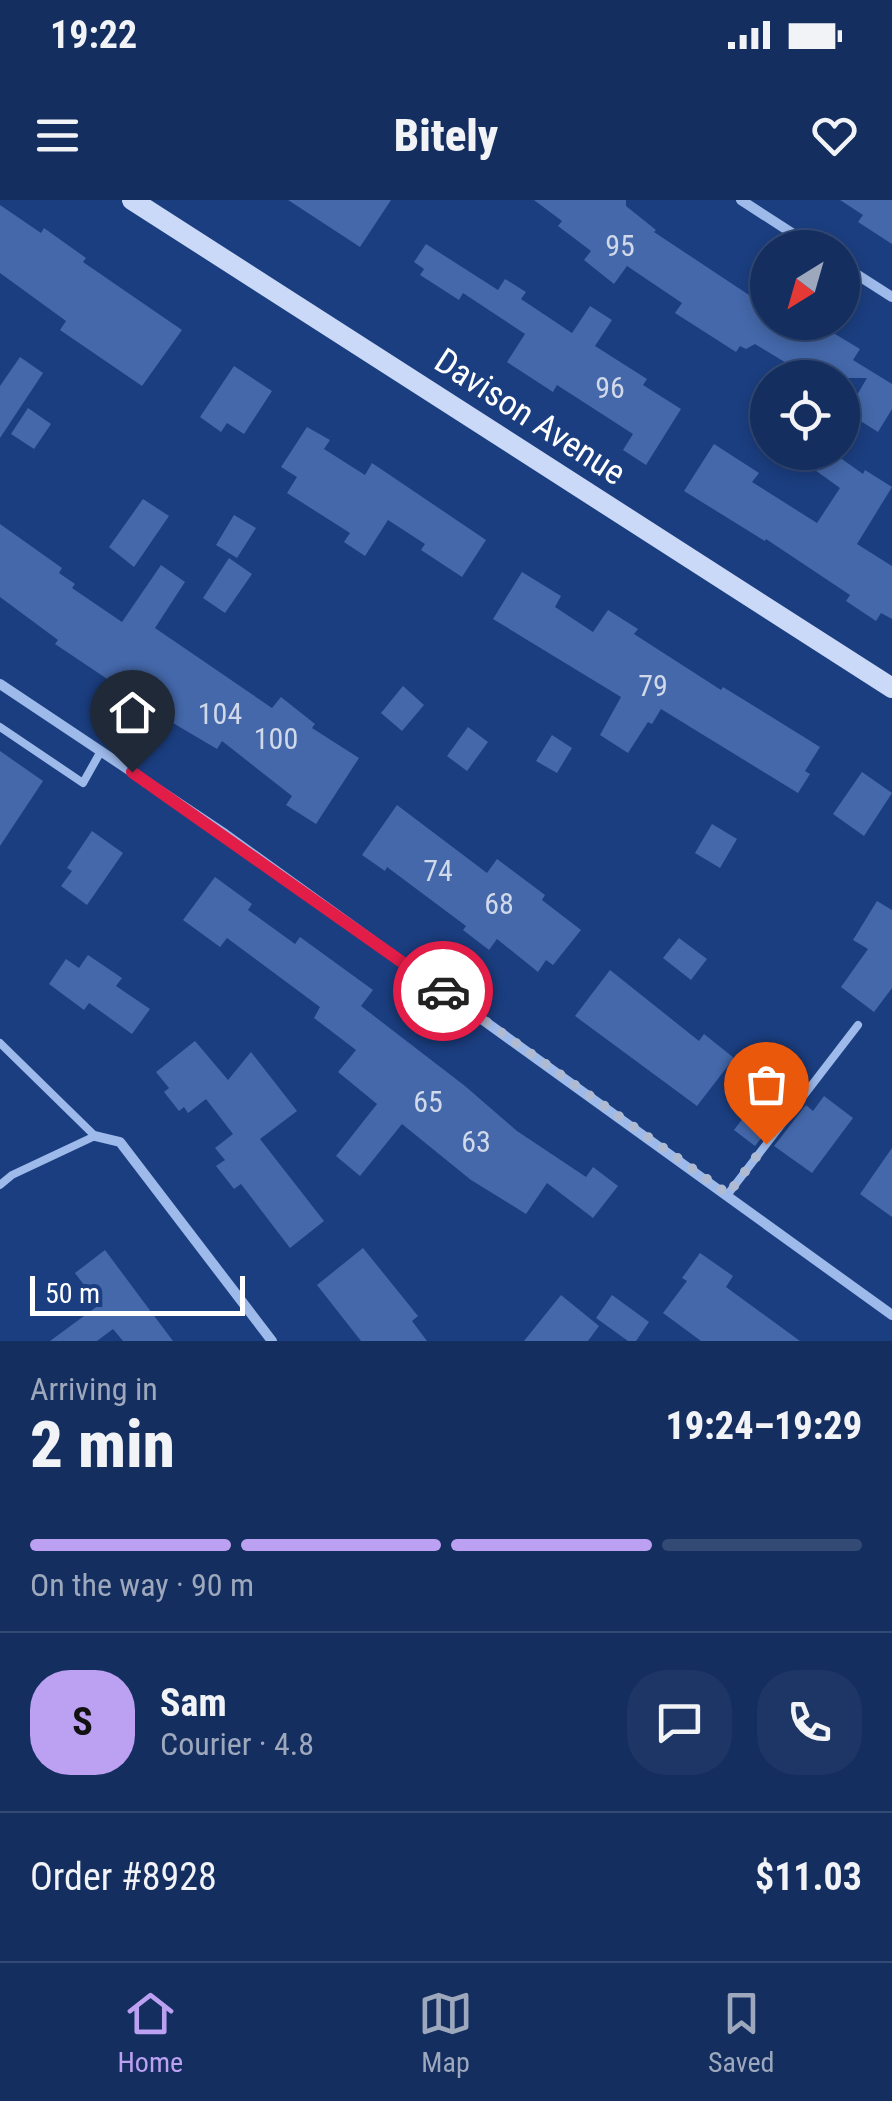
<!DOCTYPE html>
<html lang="en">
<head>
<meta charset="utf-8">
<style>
	:root { --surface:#142e60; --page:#1d3666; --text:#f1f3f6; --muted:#9da8bd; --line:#334a75; --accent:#bca0f2 }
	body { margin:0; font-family:"Roboto Condensed",sans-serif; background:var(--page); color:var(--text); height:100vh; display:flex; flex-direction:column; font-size:38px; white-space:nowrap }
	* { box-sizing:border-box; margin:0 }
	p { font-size:32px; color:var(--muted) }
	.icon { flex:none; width:55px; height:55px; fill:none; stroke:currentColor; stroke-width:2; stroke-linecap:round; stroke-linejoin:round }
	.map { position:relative; height:1141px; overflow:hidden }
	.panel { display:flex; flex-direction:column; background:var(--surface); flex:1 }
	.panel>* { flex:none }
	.needle { width:65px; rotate:217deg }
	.controls { position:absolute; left:750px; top:30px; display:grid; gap:20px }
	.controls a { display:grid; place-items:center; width:110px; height:110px; border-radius:50%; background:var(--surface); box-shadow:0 5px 15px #0003,0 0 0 2px var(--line); font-size:50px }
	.scale { position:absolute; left:30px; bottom:25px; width:215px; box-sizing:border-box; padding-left:10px; border:5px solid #fff; border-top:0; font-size:28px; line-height:35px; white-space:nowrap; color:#fff; -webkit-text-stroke:8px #1b3e80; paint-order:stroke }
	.pin { position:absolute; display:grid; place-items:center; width:85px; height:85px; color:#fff; margin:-102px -42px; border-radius:50% 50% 50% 0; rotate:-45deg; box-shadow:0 0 10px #0007 }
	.pin .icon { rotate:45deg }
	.courier { position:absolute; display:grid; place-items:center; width:100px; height:100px; margin:-50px; border:8px solid #e11d48; border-radius:50%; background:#fff; color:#222; box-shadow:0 2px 12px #0007 }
	.summary em { font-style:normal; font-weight:800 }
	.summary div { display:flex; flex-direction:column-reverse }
	.summary { display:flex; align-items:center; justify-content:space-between; height:170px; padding:0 30px }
	h1 { font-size:65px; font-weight:800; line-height:75px }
	.bar { display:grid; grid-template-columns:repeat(4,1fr); gap:15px 10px; align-content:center; height:120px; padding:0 30px }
	.bar i { height:12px; border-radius:8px; background:var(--line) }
	.bar .current { background:var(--accent) }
	.bar p { grid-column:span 4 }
	.line { display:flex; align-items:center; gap:25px; padding:0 30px; border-top:2px solid var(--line) }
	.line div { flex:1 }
	.round { display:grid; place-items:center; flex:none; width:105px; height:105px; border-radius:40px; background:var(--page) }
	.status { display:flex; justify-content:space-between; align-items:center; height:70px; padding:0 50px; background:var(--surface); direction:ltr }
	.status svg { height:28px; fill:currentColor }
	header { display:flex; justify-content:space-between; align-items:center; height:130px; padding:0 30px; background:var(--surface); font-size:45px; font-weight:800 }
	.dock { display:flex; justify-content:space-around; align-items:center; height:140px; border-top:2px solid var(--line); background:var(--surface); font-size:28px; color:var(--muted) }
	.dock a { display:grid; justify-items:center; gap:5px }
	.dock .current { color:var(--accent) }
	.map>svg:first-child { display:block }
</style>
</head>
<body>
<div class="status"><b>19:22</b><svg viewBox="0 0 49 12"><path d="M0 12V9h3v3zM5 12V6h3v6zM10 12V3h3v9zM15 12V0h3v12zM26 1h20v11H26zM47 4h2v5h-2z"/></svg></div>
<header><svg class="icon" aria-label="menu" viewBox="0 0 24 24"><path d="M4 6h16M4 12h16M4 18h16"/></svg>Bitely<svg class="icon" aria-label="heart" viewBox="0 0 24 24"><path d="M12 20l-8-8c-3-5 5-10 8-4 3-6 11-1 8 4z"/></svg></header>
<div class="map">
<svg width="892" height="1141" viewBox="0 0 892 1141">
	<rect width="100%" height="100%" fill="#1b3e80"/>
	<path fill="#4468aa" d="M288 0H391L360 47Z
		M534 0H626V6L656 30 654 32 749 95 768 67V122H815L860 149 853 160 892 184V209L878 232 851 215 854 209 850 207 867 178H811L755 144 746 149 740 146 736 152 675 113 682 103 627 66 614 84 584 60 591 51 558 26 562 21Z
		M840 0H892V44L858 22 863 15Z
		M0 5 41 33 44 28 86 58 83 62 182 130 142 186 60 130 66 121 0 73Z
		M426 44 498 90 505 79 526 92 521 99 572 133 590 106 612 120 595 146 647 179 643 185 681 209 646 265 623 250 633 234 557 185 553 192 507 162 525 134 463 93 459 100 420 75 424 69 414 62Z
		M20 157 43 173 0 238V186Z
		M234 166 272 191 244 234 227 223 221 232 200 217Z
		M28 208 51 224 34 249 11 234Z
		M307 227 330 240 324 249 365 275 372 263 486 340 462 377 421 350 425 344 388 320 365 356 344 342 350 333 287 293 297 277 281 267Z
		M714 244 759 273 752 282 817 323 840 288 790 252H832L863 274 865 270 892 287 857 344 892 366V419L881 413 876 421 846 401 850 395 766 339 765 341 684 291Z
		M143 299 169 316 134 367 109 347Z
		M234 315 256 328 237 358 216 345Z
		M0 324 62 368 59 373 75 384 72 388 122 422 161 365 185 382 155 428 272 508 281 497 315 524 312 528 359 558 316 624 286 605 292 596 222 541 217 549 173 523 55 444 58 440 0 397Z
		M229 358 252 374 225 413 203 398Z
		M522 372 561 396 555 407 593 432 608 410 638 429 634 434 721 490 723 487 820 547 805 571 810 574 798 593 661 509 652 524 648 522 628 553 600 535 621 497 493 419Z
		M403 486 424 505 402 531 381 513Z
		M468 527 488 542 467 571 447 556Z
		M552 535 572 548 557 573 536 561Z
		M0 551 43 581 0 646Z
		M862 572 892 593 864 636 833 614Z
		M397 605 487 673 497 659 545 695 542 700 581 730 553 765 546 760 538 772 497 739 489 750 463 730 466 726 387 667 385 671 362 655Z
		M712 624 737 639 720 668 695 653Z
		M92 631 123 653 87 705 61 686 72 671 67 668Z
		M215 677 252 704 248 710 295 744 300 737 373 790 361 806 465 886 517 931 586 977 593 967 618 986 593 1018 547 983 526 1014 471 980 402 924 360 976 336 956 377 904 338 872 356 850 314 818 320 807 227 738 220 747 183 720Z
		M877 701 892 710V788L874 812 841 787 868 749 853 740Z
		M679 738 707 759 691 780 663 758Z
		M88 755 122 778 116 786 150 809 132 834 89 803 84 810 49 784 66 759 79 768Z
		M610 770 699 841 704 834 734 858 697 906 575 816Z
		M195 841 228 880 251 852 297 911 260 939 324 1021 290 1048 241 984 234 989 216 966 225 960 215 948 233 934 206 899 188 913 184 907 179 911 164 892 169 888 156 872Z
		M772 880 794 896 755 946 734 930Z
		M824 896 853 918 812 973 774 946 806 905 813 911Z
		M892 948V1017L860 994Z
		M363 1048 418 1116 412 1121 427 1141H361L317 1085Z
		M105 1050 140 1097 173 1141H123L113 1129 97 1141H50L99 1105 75 1073Z
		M700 1053 733 1076 726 1087 800 1141H701L663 1113 687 1081 682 1078Z
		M561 1095 599 1126 588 1141H524Z
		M612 1095 649 1122 636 1141H628L596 1118Z"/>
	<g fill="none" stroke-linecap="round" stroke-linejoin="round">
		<path stroke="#9ebaea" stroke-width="8" d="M0 527 83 583 101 551
			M0 843 95 936 12 975 0 985
			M728 994 858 825"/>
		<path stroke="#9ebaea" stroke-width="10" d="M741 0 815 48
			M842 65 892 97
			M0 484 225 634 892 1115
			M95 936 120 942 272 1141"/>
		<path stroke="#cad9f7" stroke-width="20" d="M132 0 892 488"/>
	</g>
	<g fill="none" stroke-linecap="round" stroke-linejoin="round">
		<path stroke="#afbbd3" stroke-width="10" stroke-dasharray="0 18" d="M443 791 728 994 766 944"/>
		<path stroke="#e11d48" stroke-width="12" d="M132 572 443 791"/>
	</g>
	<g text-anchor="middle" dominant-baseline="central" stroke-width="8" stroke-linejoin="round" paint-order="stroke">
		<g font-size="30" fill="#d0d9ea">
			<text x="620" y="45">95</text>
			<text x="610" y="187">96</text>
			<text x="653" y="485">79</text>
			<text x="220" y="513">104</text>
			<text x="276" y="538">100</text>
			<text x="438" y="670">74</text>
			<text x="499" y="703">68</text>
			<text x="428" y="901">65</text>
			<text x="476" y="941">63</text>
		</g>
		<g font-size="35" fill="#fff" stroke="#1b3e80">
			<text transform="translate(530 217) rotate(33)">Davison Avenue</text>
		</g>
	</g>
</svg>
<div class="controls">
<a><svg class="needle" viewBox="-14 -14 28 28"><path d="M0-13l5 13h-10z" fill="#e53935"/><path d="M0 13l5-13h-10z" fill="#9da8bd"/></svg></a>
<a><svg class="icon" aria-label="locate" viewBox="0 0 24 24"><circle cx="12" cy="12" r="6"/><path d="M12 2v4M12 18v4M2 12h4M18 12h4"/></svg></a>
</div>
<div class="scale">50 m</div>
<div class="pin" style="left:766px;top:944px;background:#ea580c"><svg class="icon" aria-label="bag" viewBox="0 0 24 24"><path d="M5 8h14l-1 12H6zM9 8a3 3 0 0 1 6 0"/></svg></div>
<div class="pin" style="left:132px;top:572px;background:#1f2937"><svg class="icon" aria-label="home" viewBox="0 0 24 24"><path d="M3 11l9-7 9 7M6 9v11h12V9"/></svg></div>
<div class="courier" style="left:443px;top:791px"><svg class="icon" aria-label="car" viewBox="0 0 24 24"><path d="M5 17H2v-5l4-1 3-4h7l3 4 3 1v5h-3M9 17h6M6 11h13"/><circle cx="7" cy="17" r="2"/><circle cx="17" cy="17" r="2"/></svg></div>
</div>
<section class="panel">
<div class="summary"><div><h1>2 min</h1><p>Arriving in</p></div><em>19:24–19:29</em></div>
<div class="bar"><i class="current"></i><i class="current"></i><i class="current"></i><i></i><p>On the way · 90 m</p></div>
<div class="line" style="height:180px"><b class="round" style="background:var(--accent);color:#111">S</b><div><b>Sam</b><p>Courier · 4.8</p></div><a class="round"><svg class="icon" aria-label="chat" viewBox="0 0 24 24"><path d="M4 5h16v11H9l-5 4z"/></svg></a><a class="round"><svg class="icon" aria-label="phone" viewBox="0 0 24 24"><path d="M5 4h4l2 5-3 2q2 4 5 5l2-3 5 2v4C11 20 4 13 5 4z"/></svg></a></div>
<div class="line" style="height:130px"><div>Order #8928</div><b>$11.03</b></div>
</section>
<nav class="dock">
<a class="current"><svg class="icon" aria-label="home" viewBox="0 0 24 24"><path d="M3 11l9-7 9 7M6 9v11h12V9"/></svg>Home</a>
<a><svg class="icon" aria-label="map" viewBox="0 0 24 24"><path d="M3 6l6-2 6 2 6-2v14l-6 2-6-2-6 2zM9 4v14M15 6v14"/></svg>Map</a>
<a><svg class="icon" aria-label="saved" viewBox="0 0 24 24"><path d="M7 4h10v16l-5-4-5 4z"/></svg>Saved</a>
</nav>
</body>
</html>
